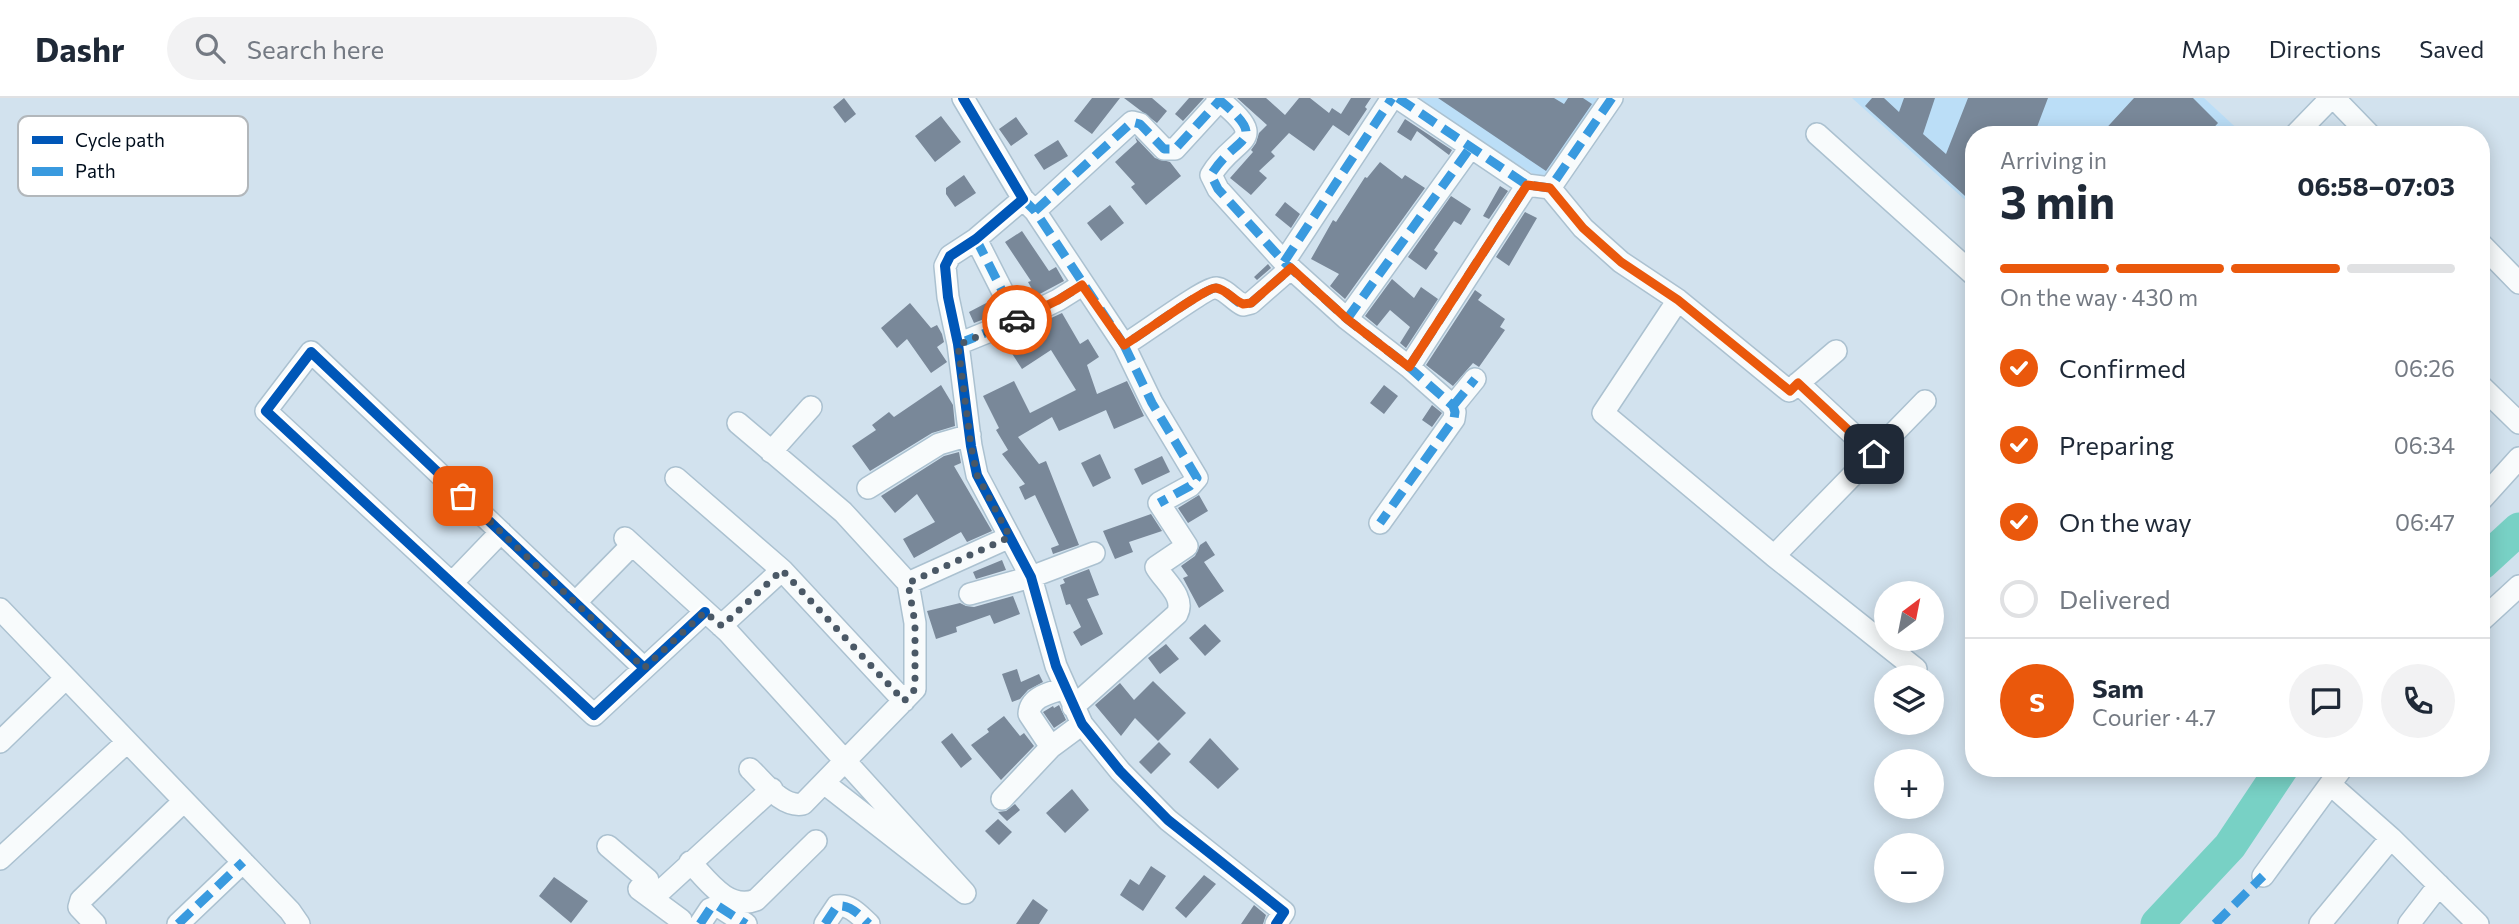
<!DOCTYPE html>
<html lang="en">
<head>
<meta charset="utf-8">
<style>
	:root { --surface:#fff; --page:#f2f2f3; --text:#1f2937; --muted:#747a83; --line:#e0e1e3; --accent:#ea580c }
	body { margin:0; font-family:Commissioner,sans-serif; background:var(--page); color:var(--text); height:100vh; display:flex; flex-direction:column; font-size:26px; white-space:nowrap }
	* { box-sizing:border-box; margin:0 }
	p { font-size:23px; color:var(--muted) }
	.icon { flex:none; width:38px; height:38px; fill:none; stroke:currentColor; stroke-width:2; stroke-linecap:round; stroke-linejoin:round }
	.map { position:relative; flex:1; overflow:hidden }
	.side { position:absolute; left:1965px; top:28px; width:525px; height:651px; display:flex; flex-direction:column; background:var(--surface); border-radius:28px; box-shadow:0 4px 18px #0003 }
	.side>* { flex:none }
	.needle { width:46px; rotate:32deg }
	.fabs { position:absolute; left:1874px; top:483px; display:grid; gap:14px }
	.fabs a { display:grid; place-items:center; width:70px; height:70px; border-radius:50%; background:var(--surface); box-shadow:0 4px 18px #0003; font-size:35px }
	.pin { position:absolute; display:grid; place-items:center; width:60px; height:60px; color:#fff; margin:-30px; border-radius:14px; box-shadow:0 4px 10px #0006 }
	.courier { position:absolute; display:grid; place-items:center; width:70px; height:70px; margin:-35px; border:5px solid #ea580c; border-radius:50%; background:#fff; color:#222; box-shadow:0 2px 9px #0007 }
	.head em { font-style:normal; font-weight:700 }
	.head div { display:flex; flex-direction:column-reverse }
	.head { display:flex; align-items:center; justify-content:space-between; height:119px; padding:0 35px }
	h1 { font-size:46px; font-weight:700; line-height:52px }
	.bar { display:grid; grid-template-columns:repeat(4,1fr); gap:10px 7px; align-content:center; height:84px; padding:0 35px }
	.bar i { height:9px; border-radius:5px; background:var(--line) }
	.bar .selected { background:var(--accent) }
	.bar p { grid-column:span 4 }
	.line { display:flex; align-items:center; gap:18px; padding:0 35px; border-top:2px solid var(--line) }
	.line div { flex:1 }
	.round { display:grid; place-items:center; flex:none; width:74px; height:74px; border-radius:37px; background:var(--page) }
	ol { padding:0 35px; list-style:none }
	li { display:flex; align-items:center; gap:21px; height:77px }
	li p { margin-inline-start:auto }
	li .icon { padding:7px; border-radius:50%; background:var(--accent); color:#fff; stroke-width:4 }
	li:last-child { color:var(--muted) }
	li i { width:38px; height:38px; border:4px solid var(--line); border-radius:50% }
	header { display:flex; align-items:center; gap:42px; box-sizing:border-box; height:98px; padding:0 35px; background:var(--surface); border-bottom:2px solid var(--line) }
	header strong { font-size:33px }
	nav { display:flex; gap:38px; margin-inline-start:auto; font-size:24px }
	.search { width:490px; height:63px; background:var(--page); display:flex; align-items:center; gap:18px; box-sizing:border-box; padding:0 24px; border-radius:38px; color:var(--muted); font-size:26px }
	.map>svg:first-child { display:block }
</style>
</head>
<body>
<header>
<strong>Dashr</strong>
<div class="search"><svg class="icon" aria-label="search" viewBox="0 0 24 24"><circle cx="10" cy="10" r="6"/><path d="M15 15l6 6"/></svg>Search here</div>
<nav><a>Map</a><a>Directions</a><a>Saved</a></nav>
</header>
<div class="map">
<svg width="2519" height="826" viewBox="0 0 2519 826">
	<rect width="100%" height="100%" fill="#d2e2ee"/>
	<path fill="#bbdef7" d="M1412 0H1602L1546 84Z
		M1852 0H2204L2244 37H1974V110Z"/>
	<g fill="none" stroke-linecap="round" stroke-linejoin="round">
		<path stroke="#78d1c5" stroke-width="33" d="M2482 465 2519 431
			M2157 826 2230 748 2282 670"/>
	</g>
	<path fill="#798899" d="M844 0 856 16 845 25 833 9Z
		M1092 0H1120L1092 36 1074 23Z
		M1124 0H1152L1167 13 1157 25Z
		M1189 0H1204L1183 23 1175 16Z
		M1237 0H1266L1285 17 1299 0H1310L1329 15 1332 10 1341 16 1351 0H1371L1365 9 1367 11 1349 38 1333 27 1314 53 1289 35 1271 54 1275 58 1259 73 1267 80 1251 97 1230 80 1253 54 1251 52 1256 45 1259 35 1267 27Z
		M1438 0H1554L1564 6 1568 0H1583L1592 6 1546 73Z
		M1872 0H1884L1899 14 1904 0H1935L1923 36 1946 56 1968 0H2048L2034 37H1974V106L1865 8Z
		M2134 0H2193L2218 25 2207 37H2100Z
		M941 18 961 44 935 64 915 38Z
		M1016 19 1028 36 1011 48 999 31Z
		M1405 21 1452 52 1449 57 1417 33 1411 43 1397 34Z
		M1135 39 1155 60 1170 64 1181 78 1146 107 1131 89 1135 86 1115 64 1137 44Z
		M1058 42 1068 58 1044 72 1034 57Z
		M1380 64 1402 81 1405 77 1425 90 1345 201 1330 188 1339 176 1311 161 1333 122 1336 124 1365 79 1367 80Z
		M964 77 976 95 955 109 946 96V90Z
		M1500 88 1508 93 1489 121 1483 118Z
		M1451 98 1471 111 1461 127 1454 123 1434 152 1438 155 1426 172 1408 159Z
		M1285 104 1300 116 1291 130 1275 117Z
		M1110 107 1124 125 1101 143 1087 125Z
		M1525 114 1537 120 1509 168 1496 159Z
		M1022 133 1049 173 1056 169 1064 183 1036 198 1028 184 1031 183 1005 144Z
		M1268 166 1271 170 1257 182 1254 179Z
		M1392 181 1414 200 1421 189 1438 201 1406 250 1400 245 1410 229 1390 212 1377 228 1365 218Z
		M1475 192 1482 197 1478 202 1505 221 1500 229 1505 232 1479 269 1473 265 1453 288 1426 267Z
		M992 202 999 215 974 225 969 214Z
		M910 205 931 230 937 227 942 236 944 244 937 249 947 264 931 275 907 241 897 250 881 230Z
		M1062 215 1080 246 1088 241 1099 259 1087 267 1097 296 1127 283 1144 318 1114 331 1106 312 1059 333 1052 319 1018 339 1039 366 1046 363 1079 447 1053 456 1051 450 1059 447 1035 397 1025 402 1019 389 1025 386 1002 356 1008 352 996 332 999 330 983 298 1014 283 1030 315 1076 292 1051 252 1022 271 1009 251 1046 227 1050 223 1049 221Z
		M941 287 953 307 955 328 932 335 870 373 852 348 876 332 872 327 889 314 894 319Z
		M1384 287 1398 298 1384 316 1370 305Z
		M1432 307 1442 315 1432 329 1422 322Z
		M959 354 961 365 954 368 992 433 967 444 961 434 914 460 903 441 935 424 917 396 895 415 881 398 944 358Z
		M1100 356 1111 380 1093 389 1081 365Z
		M1162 358 1170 374 1142 387 1134 371Z
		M1199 397 1208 413 1188 425 1178 410Z
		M1151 416 1162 433 1129 444 1133 454 1115 461 1103 433Z
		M1206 443 1215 457 1204 464 1224 493 1199 510 1183 480 1188 478 1181 468 1195 458 1200 447Z
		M1002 462 1006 472 976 481 973 474Z
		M1089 471 1099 497 1087 501 1103 536 1081 548 1073 534 1081 529 1070 506 1066 507 1060 487 1065 485 1063 481Z
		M1013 498 1020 516 994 526 990 517 956 529 957 534 936 541 927 513 960 505 966 508 974 509Z
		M1205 526 1221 543 1205 558 1189 540Z
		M1166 546 1179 561 1160 576 1148 560Z
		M1017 571 1021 584 1039 576 1043 584 1028 592 1020 601 1012 604 1002 576Z
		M1153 583 1186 615 1158 643 1135 620 1121 638 1095 607 1120 585 1134 602Z
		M1059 607 1066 622 1054 630 1043 614 1053 608 1054 610Z
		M1004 618 1020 638 1024 635 1034 648 1001 682 971 647 989 634 987 631Z
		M952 635 972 661 961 670 941 644Z
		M1210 640 1239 671 1218 691 1189 664Z
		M1159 644 1171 656 1151 676 1139 664Z
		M1072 691 1089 712 1065 735 1046 715Z
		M1015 706 1020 712 1007 723 998 714 1006 713Z
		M998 721 1012 734 999 747 985 733Z
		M1151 768 1166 778 1143 813 1120 797 1130 781 1139 787Z
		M1204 777 1216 786 1186 820 1175 810Z
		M554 779 588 803 571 825 539 798Z
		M1033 801 1048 812 1039 826H1016Z
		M1254 807 1266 817 1263 826H1241Z"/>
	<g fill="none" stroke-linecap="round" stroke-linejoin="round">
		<g stroke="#abc1d0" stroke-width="24">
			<path id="minor" d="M963 0 1023 101 976 141 950 158 945 168 948 199 958 246 971 348 977 377 1031 479 1056 568 1082 626 1120 673 1168 722 1284 814 1276 826
				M1217 0C1273 46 1235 36 1211 77L1218 91 1284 164 1347 221 1409 269 1453 308 1455 314 1454 321 1380 425
				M1398 0 1527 87 1550 90 1583 130 1621 164 1678 202 1789 293 1836 253
				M2334 0 2370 37
				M1817 36 1974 177
				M2295 37 2331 0
				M1550 90 1612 0
				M1023 101 1035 113 1124 247C1140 238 1206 189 1216 190 1226 191 1234 203 1243 207L1251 205 1291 170
				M1035 113 1132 24 1140 26 1164 51H1175L1220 2
				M976 141 1017 222 1058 202 1082 187
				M2482 147 2519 185
				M1284 164 1392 0
				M1678 202 1603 315 1774 458 1916 571
				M1347 221 1470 50
				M958 246 1017 222
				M1409 269 1527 87
				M1798 285 1890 371
				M2482 289 2519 325
				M1453 308 1475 281
				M738 325 843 414 908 485
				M771 354 811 309
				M676 380 782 472 904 603
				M868 390 939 346 970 337
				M2482 401 2519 360
				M625 440 728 534 965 795 824 685
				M1774 458 1925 303
				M452 485 501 434
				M970 496 1031 479 1094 455
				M575 505 632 447
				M0 511 290 813 299 826
				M2482 522 2519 488
				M721 528 782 472
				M644 570 311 254 266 313 594 617 705 514
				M1073 609 1177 516C1186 499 1164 483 1156 469L1187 448 1159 405 1190 388 1197 380 1152 305 1124 247
				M0 644 65 581
				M1051 649 1029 616C1030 598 1051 595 1065 590
				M750 671C763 683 782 710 803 706L915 591V525L908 485 1010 439
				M2331 687 2391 740 2478 826
				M1002 701 1051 649 1082 626
				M608 748 648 782 639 791 681 822
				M0 761 127 644
				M690 764C708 783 728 813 756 802L816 743
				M2263 778 2342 670
				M653 800 772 691
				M95 826 79 809 81 802 184 703
				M178 826 243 764
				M700 826 710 811 718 808 746 826
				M825 826 837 808C851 806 860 818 869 826
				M2320 826 2391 740
				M2409 826 2439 787"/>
		</g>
		<use href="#minor" stroke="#f8fbfc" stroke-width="21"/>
		<path stroke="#399adf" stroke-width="9" stroke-dasharray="18 9" stroke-linecap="butt" d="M1217 0C1273 46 1235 36 1211 77L1218 91 1284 164 1347 221 1409 269 1453 308 1455 314 1454 321 1380 425
			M1398 0 1527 87 1550 90 1612 0
			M1023 101 1035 113 1124 247C1140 238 1206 189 1216 190 1226 191 1234 203 1243 207L1251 205 1291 170
			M1035 113 1132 24 1140 26 1164 51H1175L1220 2
			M976 141 1017 222 1058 202 1082 187
			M1284 164 1392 0
			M1347 221 1470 50
			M958 246 1017 222
			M1124 247 1152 305 1197 380 1190 388 1159 405
			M1409 269 1527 87
			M1453 308 1475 281
			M178 826 243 764
			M700 826 710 811 718 808 746 826
			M825 826 837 808C851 806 860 818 869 826
			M2215 826 2263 778"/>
		<g stroke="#fff" stroke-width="15">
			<path id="cycleway" d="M963 0 1023 101 976 141 950 158 945 168 948 199 958 246 971 348 977 377 1031 479 1056 568 1082 626 1120 673 1168 722 1284 814 1276 826
				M644 570 311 254 266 313 594 617 705 514"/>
		</g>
		<use href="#cycleway" stroke="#0057b8" stroke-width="10"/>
	</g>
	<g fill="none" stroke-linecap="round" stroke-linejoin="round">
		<path stroke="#4a5866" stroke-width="7" stroke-dasharray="0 12.6" d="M463 398 644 570 705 514 722 528 782 472 904 603 915 591V525L908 485 1010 439 977 377 971 348 958 247 1017 222"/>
		<path stroke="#ea580c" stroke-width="9" d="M1017 222 1058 202 1082 187 1124 247C1140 238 1206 189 1216 190 1226 191 1234 203 1243 206L1251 205 1291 170 1347 221 1409 269 1527 87 1550 90 1583 130 1621 164 1678 202 1790 293 1798 285 1874 356"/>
	</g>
	<rect x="18" y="18" width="230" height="80" rx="10" fill="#fff" stroke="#b2b7bb" stroke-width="2"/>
	<rect x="32" y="38" width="31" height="8" fill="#0057b8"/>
	<rect x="32" y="69" width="31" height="9" fill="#399adf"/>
	<g font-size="19" fill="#000e1d">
		<text x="75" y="49">Cycle path</text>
		<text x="75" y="80">Path</text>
	</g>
</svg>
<div class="fabs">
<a><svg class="needle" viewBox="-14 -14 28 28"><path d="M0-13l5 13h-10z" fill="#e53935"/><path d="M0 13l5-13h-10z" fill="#747a83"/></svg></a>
<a><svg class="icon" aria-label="layers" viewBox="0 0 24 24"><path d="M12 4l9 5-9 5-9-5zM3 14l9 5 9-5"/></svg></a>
<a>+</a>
<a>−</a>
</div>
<div class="pin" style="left:463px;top:398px;background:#ea580c"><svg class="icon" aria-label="bag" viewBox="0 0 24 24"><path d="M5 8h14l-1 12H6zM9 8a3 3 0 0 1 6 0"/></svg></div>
<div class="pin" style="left:1874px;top:356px;background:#1f2937"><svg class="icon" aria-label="home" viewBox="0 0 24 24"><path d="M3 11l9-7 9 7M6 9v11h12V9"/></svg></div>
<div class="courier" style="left:1017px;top:222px"><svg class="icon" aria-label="car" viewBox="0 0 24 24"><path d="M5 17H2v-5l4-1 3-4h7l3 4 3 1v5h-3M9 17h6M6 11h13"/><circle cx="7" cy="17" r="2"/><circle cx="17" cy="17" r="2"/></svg></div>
<section class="side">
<div class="head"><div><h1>3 min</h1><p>Arriving in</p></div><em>06:58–07:03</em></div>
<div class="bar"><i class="selected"></i><i class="selected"></i><i class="selected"></i><i></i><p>On the way · 430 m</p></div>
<ol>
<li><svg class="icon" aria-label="check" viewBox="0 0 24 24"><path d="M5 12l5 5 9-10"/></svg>Confirmed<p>06:26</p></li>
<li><svg class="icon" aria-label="check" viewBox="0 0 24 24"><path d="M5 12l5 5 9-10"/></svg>Preparing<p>06:34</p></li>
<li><svg class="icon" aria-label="check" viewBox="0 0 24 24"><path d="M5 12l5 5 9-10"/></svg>On the way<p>06:47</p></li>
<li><i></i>Delivered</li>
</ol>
<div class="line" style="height:126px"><b class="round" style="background:var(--accent);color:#fff">S</b><div><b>Sam</b><p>Courier · 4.7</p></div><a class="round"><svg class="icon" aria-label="chat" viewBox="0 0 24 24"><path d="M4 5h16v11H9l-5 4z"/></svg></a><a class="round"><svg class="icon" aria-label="phone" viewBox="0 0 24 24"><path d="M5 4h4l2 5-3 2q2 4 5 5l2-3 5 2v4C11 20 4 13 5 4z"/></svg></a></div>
</section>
</div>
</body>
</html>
